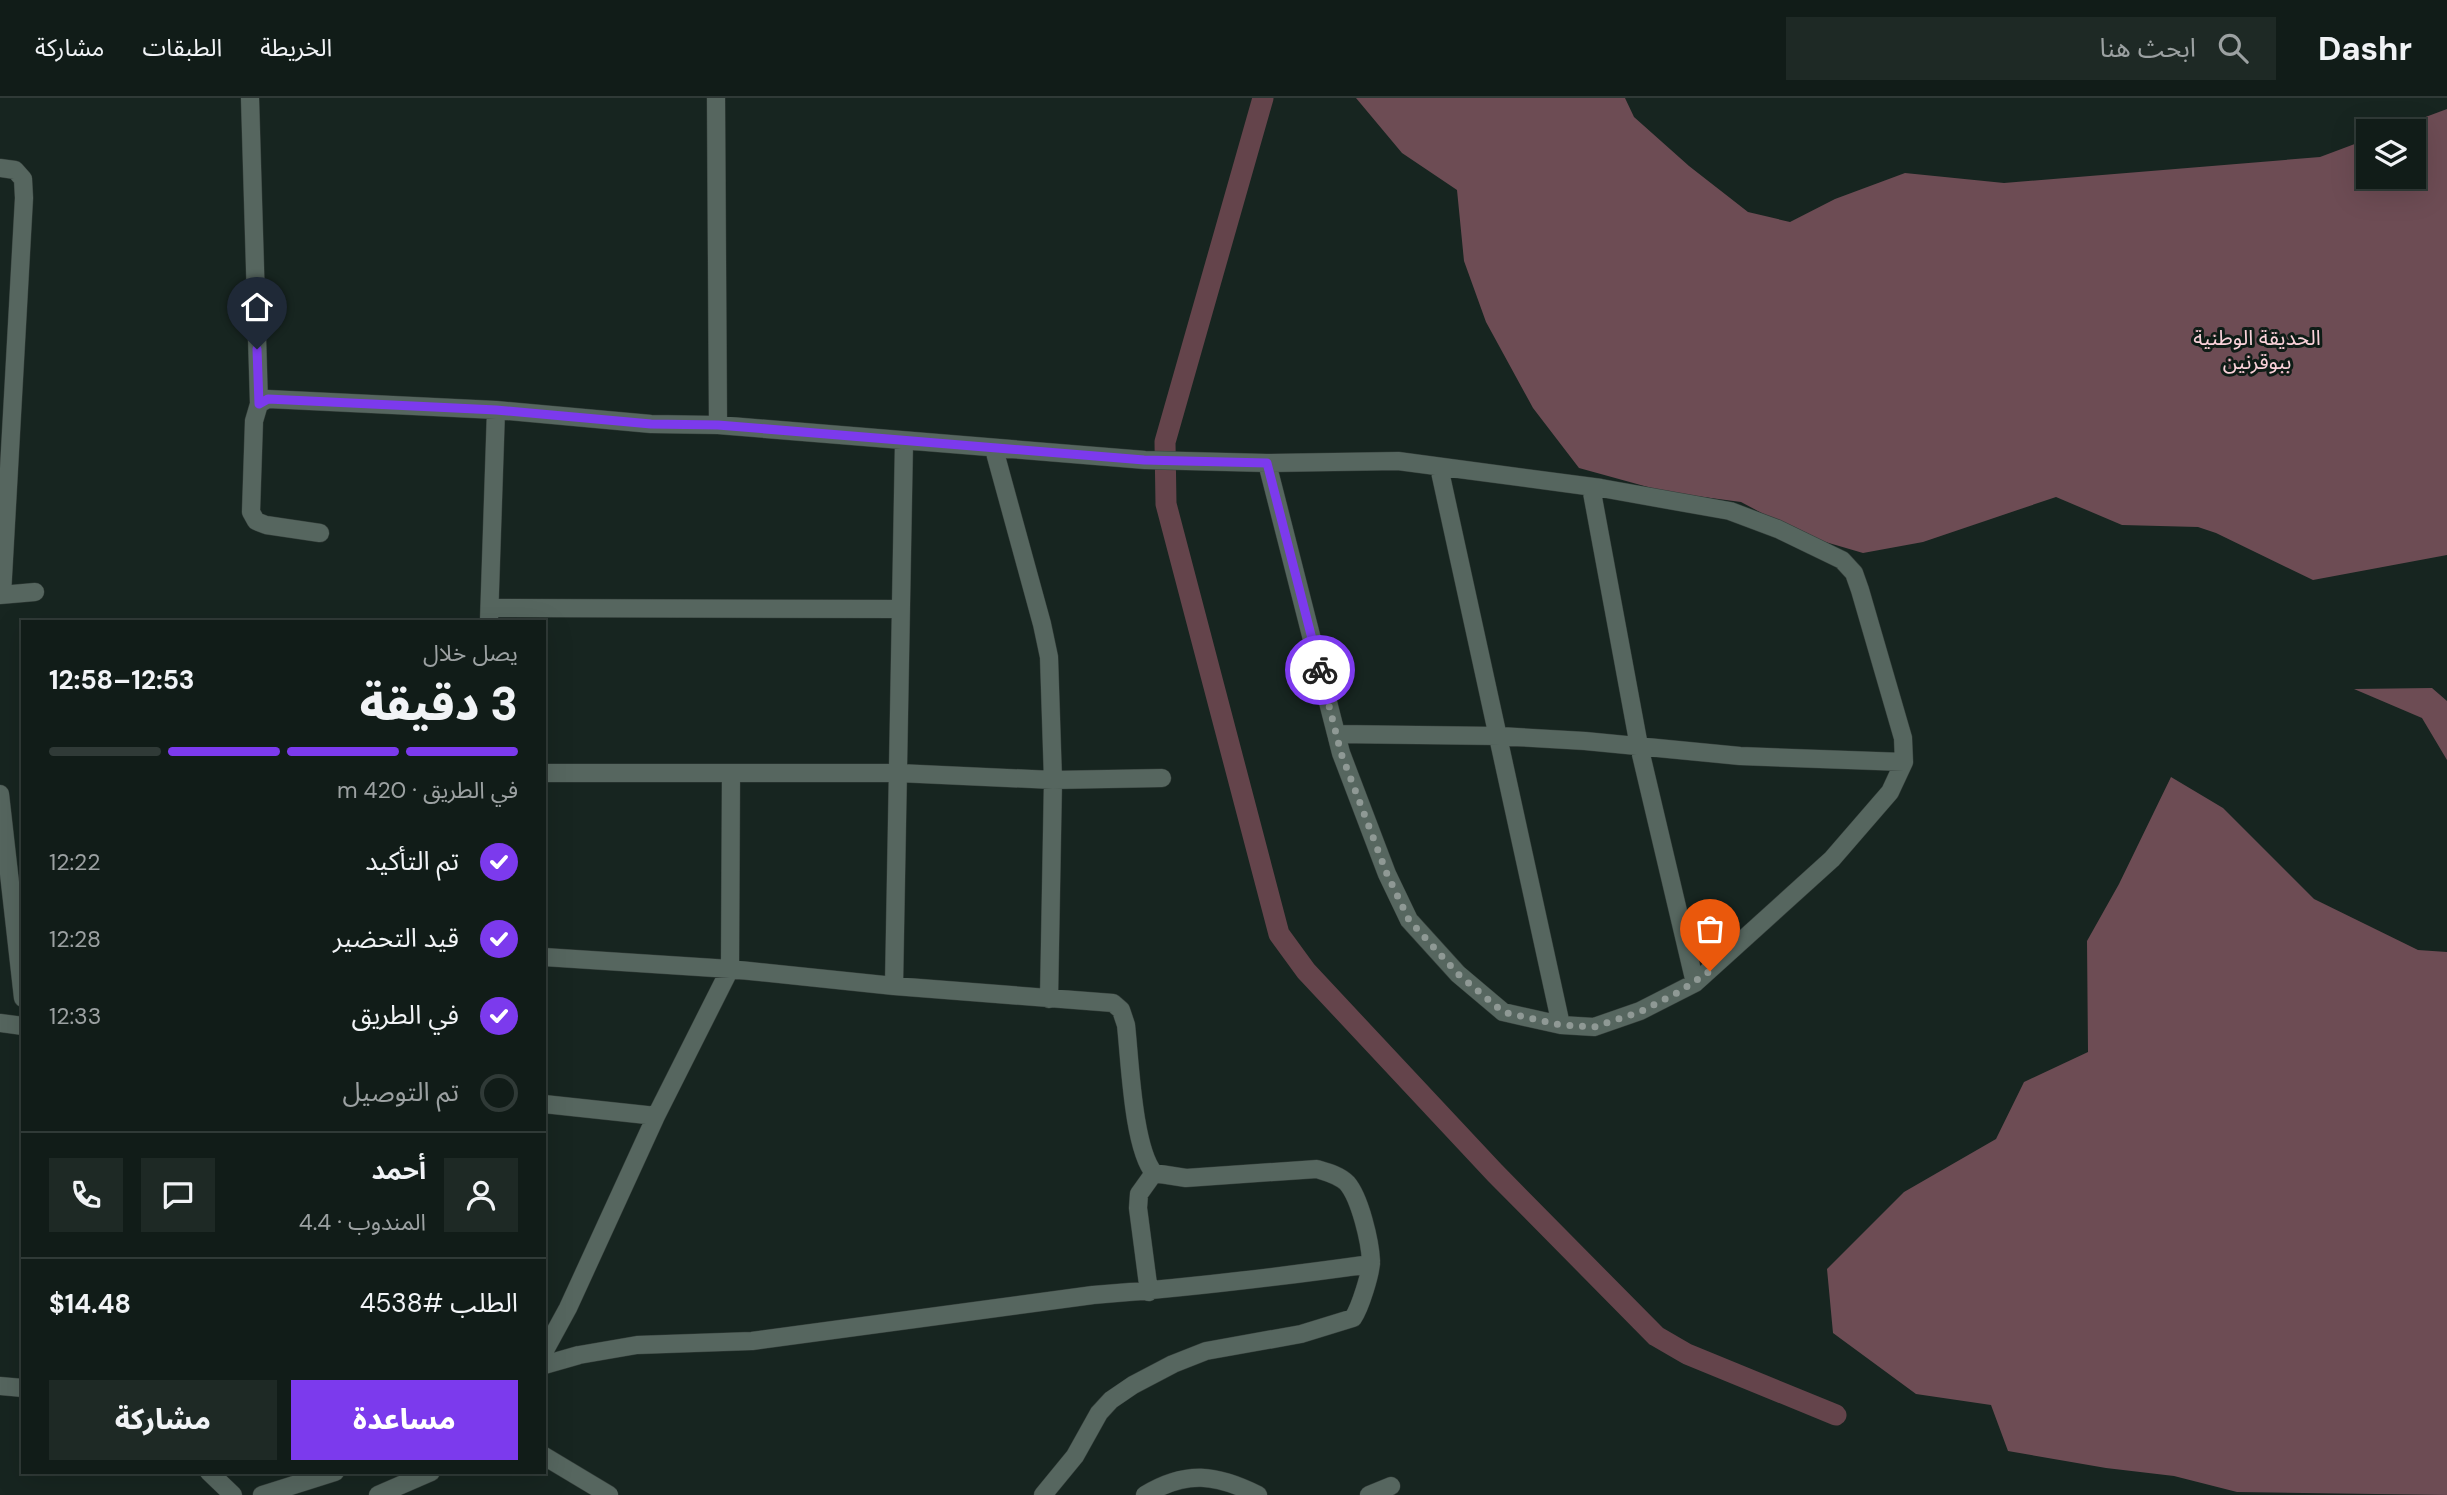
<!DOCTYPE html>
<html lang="ar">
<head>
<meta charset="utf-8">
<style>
	:root { --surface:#111c18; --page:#1e2925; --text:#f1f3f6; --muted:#9ca1a2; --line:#303a37; --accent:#7c3aed }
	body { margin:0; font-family:"DM Sans","Noto Sans Arabic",sans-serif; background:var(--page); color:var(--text); direction:rtl; height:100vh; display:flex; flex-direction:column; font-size:26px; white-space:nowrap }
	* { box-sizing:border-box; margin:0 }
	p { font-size:23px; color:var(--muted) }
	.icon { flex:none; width:38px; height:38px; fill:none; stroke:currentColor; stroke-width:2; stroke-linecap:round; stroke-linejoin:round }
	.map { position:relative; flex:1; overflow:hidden; direction:ltr }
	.sheet { position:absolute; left:21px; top:522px; width:525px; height:854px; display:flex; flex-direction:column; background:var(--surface); border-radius:0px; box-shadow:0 7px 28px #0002,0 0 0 2px var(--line); direction:rtl }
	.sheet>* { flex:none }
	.tools { position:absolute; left:2356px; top:21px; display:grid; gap:14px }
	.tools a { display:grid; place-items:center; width:70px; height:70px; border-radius:0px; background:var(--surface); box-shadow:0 7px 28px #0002,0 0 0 2px var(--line); font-size:35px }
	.pin { position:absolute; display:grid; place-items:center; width:60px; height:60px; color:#fff; margin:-72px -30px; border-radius:50% 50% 50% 0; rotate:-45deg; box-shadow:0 0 7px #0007 }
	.pin .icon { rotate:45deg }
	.courier { position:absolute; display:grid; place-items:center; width:70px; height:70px; margin:-35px; border:5px solid #7c3aed; border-radius:50%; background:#fff; color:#222; box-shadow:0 2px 9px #0007 }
	.overview em { font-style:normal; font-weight:800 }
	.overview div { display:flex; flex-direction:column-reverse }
	.overview { display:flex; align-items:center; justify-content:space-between; height:119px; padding:0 28px }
	h1 { font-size:46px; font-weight:800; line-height:52px }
	.bar { display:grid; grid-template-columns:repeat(4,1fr); gap:10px 7px; align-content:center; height:84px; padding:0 28px }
	.bar i { height:9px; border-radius:5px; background:var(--line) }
	.bar .active { background:var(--accent) }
	.bar p { grid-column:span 4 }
	.line { display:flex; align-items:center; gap:18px; padding:0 28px; border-top:2px solid var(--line) }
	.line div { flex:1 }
	.round { display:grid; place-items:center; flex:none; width:74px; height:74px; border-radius:0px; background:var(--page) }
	ol { padding:0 28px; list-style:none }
	li { display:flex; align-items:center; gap:21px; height:77px }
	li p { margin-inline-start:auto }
	li .icon { padding:7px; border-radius:50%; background:var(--accent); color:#fff; stroke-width:4 }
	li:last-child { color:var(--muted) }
	li i { width:38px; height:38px; border:4px solid var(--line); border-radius:50% }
	.cta { display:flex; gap:14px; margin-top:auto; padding:14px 28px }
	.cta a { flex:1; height:80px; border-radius:0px; background:var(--accent); color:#fff; font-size:28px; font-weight:800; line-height:80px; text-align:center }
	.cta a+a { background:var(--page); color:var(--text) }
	header { display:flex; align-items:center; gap:42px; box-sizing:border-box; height:98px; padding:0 35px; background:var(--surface); border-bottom:2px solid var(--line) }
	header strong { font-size:33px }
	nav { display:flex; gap:38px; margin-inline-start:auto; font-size:24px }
	.search { width:490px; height:63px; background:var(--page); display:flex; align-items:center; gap:18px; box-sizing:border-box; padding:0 24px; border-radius:0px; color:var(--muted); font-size:26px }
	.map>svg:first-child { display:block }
</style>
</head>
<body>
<header>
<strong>Dashr</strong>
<div class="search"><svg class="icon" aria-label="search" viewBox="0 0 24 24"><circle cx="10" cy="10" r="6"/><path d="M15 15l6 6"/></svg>ابحث هنا</div>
<nav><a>الخريطة</a><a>الطبقات</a><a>مشاركة</a></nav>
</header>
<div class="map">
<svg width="2447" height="1397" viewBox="0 0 2447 1397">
	<rect width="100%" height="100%" fill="#172520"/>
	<path fill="#6d4c54" d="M1356 0H1625L1634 19 1689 68 1748 114 1790 124 1835 101 1905 75 2004 85 2320 59 2368 41V79H2413V33H2388L2447 11V457L2313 482 2216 435 2198 429 2122 427 2056 399 1923 444 1863 455 1805 438 1741 404 1666 394 1579 370 1533 310 1486 224 1464 163 1457 92 1402 55Z
		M2432 590 2447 603V662L2422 620 2354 591Z
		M2171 679 2223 710 2314 801 2418 852 2447 854V1397L2237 1394 2174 1378 2106 1370 2008 1353 1991 1307 1916 1296 1833 1235 1827 1171 1904 1094 1996 1041 2024 984 2088 954 2087 843 2119 786Z"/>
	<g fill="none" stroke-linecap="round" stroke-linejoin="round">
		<path stroke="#64444b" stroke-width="21" d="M1263 0 1165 344 1166 406 1279 836 1306 873 1495 1075 1656 1238 1687 1256 1836 1317"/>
		<g stroke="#343e3a" stroke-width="19">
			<path id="street" d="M250 0 259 306
				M716 0 718 327
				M0 70 15 72 23 81 24 100 2 497
				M994 351 1042 526 1049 559 1053 682 1049 901
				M1439 369 1561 927
				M1591 389 1639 648 1695 885
				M320 435 266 427 256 423 251 414 254 323 259 306 268 301 496 312 651 326 718 327 1145 362 1267 365 1398 363 1601 390 1730 413 1778 431 1842 462 1854 475 1860 492 1903 640 1904 664 1890 694 1832 761 1695 885 1640 913 1594 929 1561 927 1503 914 1458 876 1409 822 1387 776 1341 655 1267 365
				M0 497 35 494
				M490 510 901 511
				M489 523 496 312
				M1336 636 1499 638 1585 643 1740 658 1904 664
				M544 675H898L1053 682 1162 680
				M0 696 23 900
				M544 859 730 871 894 888 1113 905 1121 912 1126 927C1130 963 1133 1050 1154 1075L1186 1080 1317 1071C1327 1074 1339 1077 1347 1085 1360 1100 1370 1143 1371 1163 1371 1175 1360 1210 1353 1220L1301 1236 1206 1253 1173 1266 1133 1287 1111 1302 1099 1315 1075 1358 1043 1397
				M894 888 904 344
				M0 925 23 928
				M544 1006 656 1018
				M1149 1194 1138 1110 1139 1096 1154 1075
				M544 1254 568 1210 656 1018 730 871 731 675
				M544 1267 579 1257 637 1247 752 1243 1093 1197C1186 1190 1278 1179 1371 1166
				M0 1288 23 1290
				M544 1358 609 1397
				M209 1374 233 1397
				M262 1397 335 1374
				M378 1397 431 1374
				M1145 1397C1186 1372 1216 1376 1258 1397
				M1369 1397 1391 1388"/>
		</g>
		<use href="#street" stroke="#56665f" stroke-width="18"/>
	</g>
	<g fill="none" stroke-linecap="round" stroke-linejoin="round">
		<path stroke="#8f9995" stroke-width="7" stroke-dasharray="0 12.6" d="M1320 572 1341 655 1387 776 1409 822 1458 876 1503 914 1561 927 1594 929 1640 914 1679 894 1710 873"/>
		<path stroke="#7c3aed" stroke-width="9" d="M257 251 259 306 268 301 496 312 651 326 718 327 1144 362 1267 365 1320 572"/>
	</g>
	<g text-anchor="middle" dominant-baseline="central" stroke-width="6" stroke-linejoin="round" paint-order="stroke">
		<g font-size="21" fill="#fad2da" stroke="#0e1c16">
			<text x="2257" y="240">الحديقة الوطنية<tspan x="2257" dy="24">ببوقرنين</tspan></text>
		</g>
	</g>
</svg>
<div class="tools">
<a><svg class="icon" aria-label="layers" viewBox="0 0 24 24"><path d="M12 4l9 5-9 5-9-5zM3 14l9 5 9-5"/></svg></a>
</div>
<div class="pin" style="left:1710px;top:873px;background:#ea580c"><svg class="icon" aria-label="bag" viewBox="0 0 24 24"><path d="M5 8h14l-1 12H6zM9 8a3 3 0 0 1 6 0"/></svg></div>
<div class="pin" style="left:257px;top:251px;background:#1f2937"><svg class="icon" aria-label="home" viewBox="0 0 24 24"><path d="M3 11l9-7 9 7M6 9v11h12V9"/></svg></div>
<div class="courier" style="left:1320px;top:572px"><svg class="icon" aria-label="bike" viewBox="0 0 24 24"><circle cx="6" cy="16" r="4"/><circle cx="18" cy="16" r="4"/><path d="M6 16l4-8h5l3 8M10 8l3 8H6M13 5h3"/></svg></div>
<section class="sheet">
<div class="overview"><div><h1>3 دقيقة</h1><p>يصل خلال</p></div><em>12:53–12:58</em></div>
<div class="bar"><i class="active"></i><i class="active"></i><i class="active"></i><i></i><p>في الطريق · 420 m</p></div>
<ol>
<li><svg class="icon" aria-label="check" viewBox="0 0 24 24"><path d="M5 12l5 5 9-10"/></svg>تم التأكيد<p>12:22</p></li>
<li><svg class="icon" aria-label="check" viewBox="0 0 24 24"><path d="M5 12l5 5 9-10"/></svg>قيد التحضير<p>12:28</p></li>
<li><svg class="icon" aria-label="check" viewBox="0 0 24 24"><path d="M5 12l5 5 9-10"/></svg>في الطريق<p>12:33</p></li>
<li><i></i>تم التوصيل</li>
</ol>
<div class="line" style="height:126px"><a class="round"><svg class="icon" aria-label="person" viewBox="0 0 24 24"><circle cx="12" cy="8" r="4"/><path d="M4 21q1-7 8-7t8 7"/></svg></a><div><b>أحمد</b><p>المندوب · 4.4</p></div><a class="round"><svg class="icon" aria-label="chat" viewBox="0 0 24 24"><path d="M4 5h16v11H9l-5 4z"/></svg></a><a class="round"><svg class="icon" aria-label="phone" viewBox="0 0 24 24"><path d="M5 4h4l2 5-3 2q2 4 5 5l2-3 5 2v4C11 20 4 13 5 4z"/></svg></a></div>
<div class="line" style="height:91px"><div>الطلب #4538</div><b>$14.48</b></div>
<div class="cta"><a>مساعدة</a><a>مشاركة</a></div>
</section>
</div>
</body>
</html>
